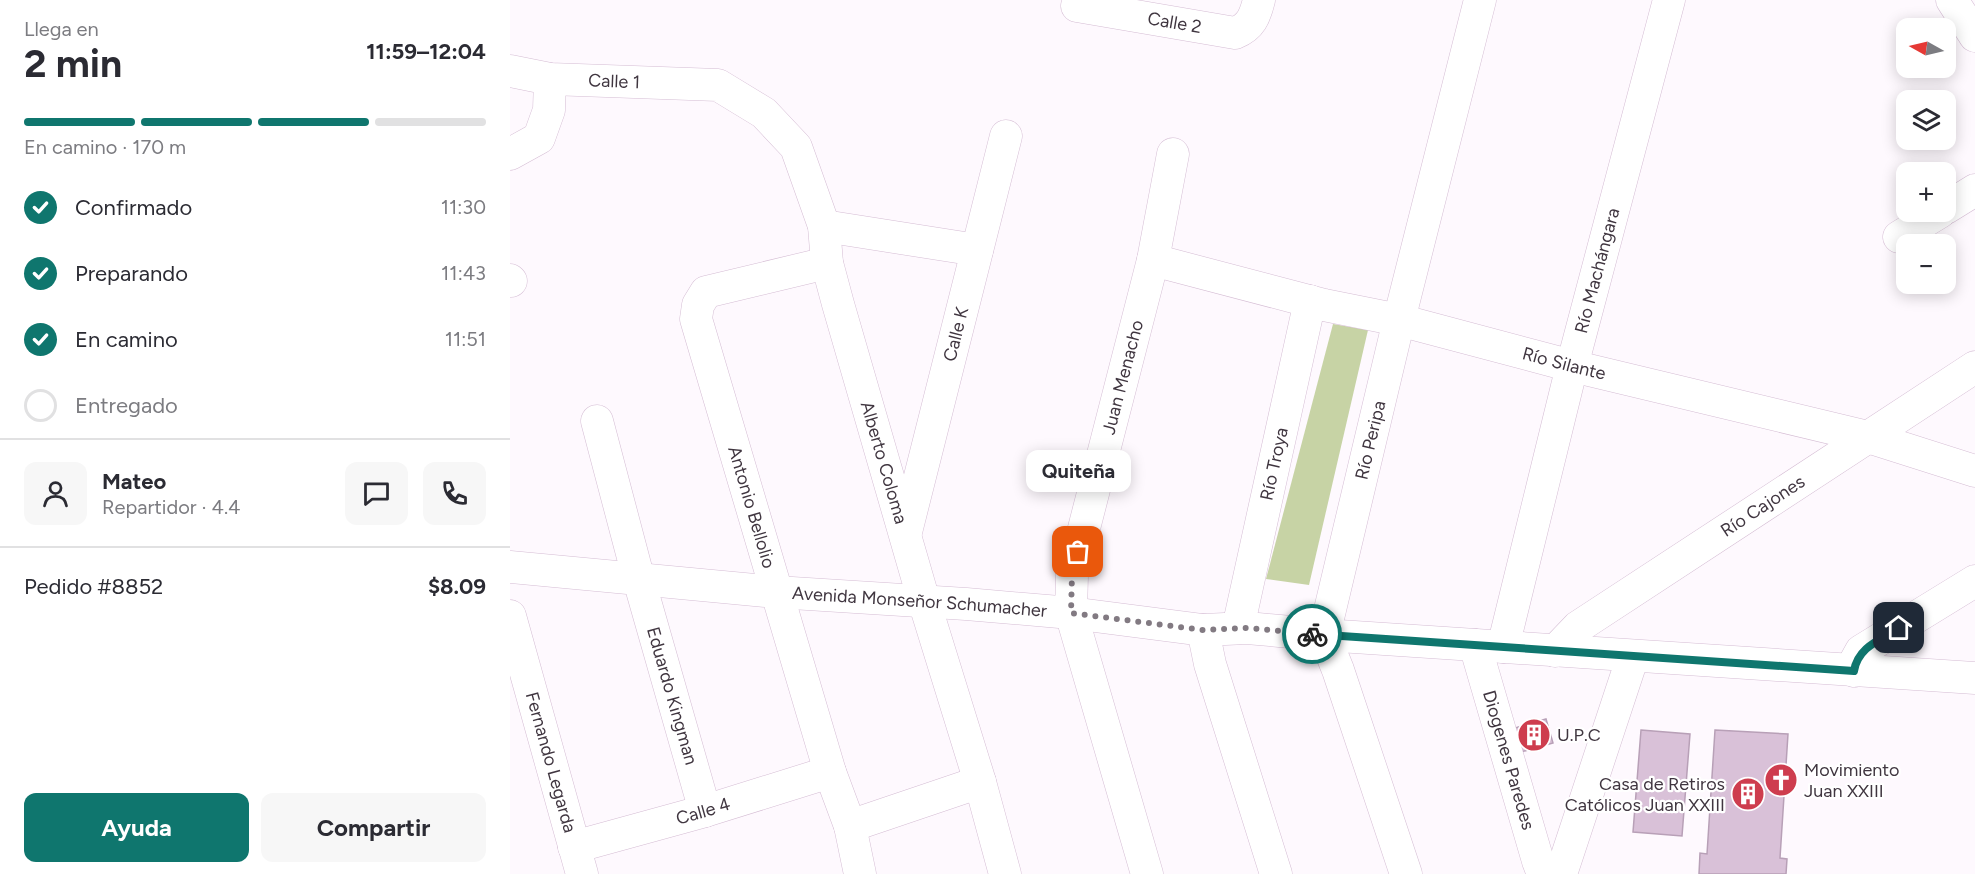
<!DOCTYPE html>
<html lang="es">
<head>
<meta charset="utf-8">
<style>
	:root { --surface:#fff; --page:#f7f7f7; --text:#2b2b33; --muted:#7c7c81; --line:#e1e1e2; --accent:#0f766e }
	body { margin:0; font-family:Figtree,sans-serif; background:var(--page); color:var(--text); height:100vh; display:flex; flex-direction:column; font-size:22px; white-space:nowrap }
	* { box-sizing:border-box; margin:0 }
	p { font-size:20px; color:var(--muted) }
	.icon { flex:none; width:33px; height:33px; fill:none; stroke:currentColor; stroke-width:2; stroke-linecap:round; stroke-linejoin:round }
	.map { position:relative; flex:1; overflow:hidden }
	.side { display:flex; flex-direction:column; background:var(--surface); width:510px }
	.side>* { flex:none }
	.needle { width:39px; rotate:278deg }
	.controls { position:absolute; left:1386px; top:18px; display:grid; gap:12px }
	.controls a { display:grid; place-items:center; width:60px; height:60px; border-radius:12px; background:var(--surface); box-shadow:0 3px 15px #0003; font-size:30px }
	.pin { position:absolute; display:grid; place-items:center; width:51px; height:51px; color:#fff; margin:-26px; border-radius:12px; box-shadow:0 3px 9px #0006 }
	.courier { position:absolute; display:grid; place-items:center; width:60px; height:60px; margin:-30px; border:4px solid #0f766e; border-radius:50%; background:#fff; color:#222; box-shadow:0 2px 8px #0007 }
	.bubble { position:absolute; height:42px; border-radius:12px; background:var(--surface); box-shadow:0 3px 15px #0003; font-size:20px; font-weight:700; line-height:42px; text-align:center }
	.head em { font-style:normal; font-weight:700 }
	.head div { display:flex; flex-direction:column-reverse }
	.head { display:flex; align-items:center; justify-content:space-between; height:102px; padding:0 24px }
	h1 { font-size:39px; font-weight:700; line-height:45px }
	.bar { display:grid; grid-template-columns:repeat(4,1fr); gap:9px 6px; align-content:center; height:72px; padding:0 24px }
	.bar i { height:8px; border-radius:4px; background:var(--line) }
	.bar .active { background:var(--accent) }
	.bar p { grid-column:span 4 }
	.line { display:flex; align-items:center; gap:15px; padding:0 24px; border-top:2px solid var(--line) }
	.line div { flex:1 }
	.round { display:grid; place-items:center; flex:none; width:63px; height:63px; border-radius:12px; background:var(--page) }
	ol { padding:0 24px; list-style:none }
	li { display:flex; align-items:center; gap:18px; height:66px }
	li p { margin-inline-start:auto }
	li .icon { padding:6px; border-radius:50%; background:var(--accent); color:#fff; stroke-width:4 }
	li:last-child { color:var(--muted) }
	li i { width:33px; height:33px; border:3px solid var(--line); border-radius:50% }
	.cta { display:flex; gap:12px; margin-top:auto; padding:12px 24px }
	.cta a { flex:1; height:69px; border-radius:12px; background:var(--accent); color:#fff; font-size:24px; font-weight:700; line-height:69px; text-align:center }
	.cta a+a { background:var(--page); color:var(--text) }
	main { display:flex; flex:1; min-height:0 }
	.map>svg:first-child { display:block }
</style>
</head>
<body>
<main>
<section class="side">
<div class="head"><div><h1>2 min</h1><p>Llega en</p></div><em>11:59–12:04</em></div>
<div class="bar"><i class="active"></i><i class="active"></i><i class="active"></i><i></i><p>En camino · 170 m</p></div>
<ol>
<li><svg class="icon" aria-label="check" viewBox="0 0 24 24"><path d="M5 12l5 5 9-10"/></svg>Confirmado<p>11:30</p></li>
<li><svg class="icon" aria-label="check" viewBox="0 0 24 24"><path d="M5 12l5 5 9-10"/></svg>Preparando<p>11:43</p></li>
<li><svg class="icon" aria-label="check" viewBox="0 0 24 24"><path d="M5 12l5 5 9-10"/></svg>En camino<p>11:51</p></li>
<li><i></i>Entregado</li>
</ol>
<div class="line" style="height:108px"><a class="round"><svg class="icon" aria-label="person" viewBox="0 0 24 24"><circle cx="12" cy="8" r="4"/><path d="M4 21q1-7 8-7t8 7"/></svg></a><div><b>Mateo</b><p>Repartidor · 4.4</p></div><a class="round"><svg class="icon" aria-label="chat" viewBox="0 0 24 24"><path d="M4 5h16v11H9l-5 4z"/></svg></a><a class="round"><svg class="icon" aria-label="phone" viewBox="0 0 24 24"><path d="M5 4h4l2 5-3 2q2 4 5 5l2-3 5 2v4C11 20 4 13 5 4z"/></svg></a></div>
<div class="line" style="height:78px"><div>Pedido #8852</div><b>$8.09</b></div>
<div class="cta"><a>Ayuda</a><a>Compartir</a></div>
</section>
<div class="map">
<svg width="1465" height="874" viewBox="0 0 1465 874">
	<rect width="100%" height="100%" fill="#fef9fe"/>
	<path fill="#c7d3a5" d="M823 324 858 330 799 585 756 579Z"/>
	<path fill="#d9c1d8" stroke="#b8a0b7" stroke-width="1.5" d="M1036 719 1043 743 1011 752 1005 728Z
		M1131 730 1180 734 1172 836 1123 832Z
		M1205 730 1278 734 1270 858 1277 859 1276 874H1189L1190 853 1197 854Z"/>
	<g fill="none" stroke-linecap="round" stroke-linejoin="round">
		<g stroke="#d5bdd4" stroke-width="33">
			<g id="minor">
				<path d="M1442 0 1465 36"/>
				<path id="s1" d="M567 6 725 33C741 27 745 16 749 0"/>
				<path id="s2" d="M0 71 40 79 208 85 254 113 286 147 314 226 317 263 328 304 414 601 470 782 495 874"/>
				<path d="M0 154 29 138 39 110 40 79"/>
				<path d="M1436 208 1465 190"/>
				<path d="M314 226 467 250"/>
				<path d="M1389 237 1430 212"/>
				<path id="s3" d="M643 260 814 305 889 320 1062 366 1358 437 1465 471"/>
				<path id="s4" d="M317 263 196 292 188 305 186 319 320 772 340 826 350 874"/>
				<path d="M0 280 1 281"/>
				<path id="s5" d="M87 421 129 580 195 811"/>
				<path id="s6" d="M396 532 496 136"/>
				<path id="s7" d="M0 567 266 592 456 604 561 613 693 630 737 628 814 635 1465 678"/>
				<path id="s8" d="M0 616 72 874"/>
				<path id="s9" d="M728 628 800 301"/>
				<path d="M693 630 700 664 766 874"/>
				<path id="s10" d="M965 645 1028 861 1033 874"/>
				<path id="s11" d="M993 647 1062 366 1159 0"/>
				<path id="s12" d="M1045 651 1068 627 1465 367"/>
				<path d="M1344 671 1346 660 1351 651 1465 581"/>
				<path d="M340 826 470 782"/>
				<path id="s13" d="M64 847 195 811 320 772"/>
				<path id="s14" d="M637 874 561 613 562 575 643 260 663 154"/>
				<path id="s15" d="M896 874 828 670 814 635 889 320 970 0"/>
				<path d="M1051 874 1123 656"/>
			</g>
		</g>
		<use href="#minor" stroke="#fff" stroke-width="32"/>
	</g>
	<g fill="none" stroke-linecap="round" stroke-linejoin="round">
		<path stroke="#827a82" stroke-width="6" stroke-dasharray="0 10.8" d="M568 552 562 574 561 613 693 630 737 628 802 634"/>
		<path stroke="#0f766e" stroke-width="8" d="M802 634 1344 671C1348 647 1370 640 1389 628"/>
	</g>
	<defs>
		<g id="building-disc" transform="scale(1.725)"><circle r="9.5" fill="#ce3d4e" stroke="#fff"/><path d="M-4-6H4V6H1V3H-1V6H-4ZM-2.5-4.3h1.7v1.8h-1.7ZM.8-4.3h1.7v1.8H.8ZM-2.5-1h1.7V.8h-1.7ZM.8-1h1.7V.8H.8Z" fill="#fff"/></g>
		<g id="church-disc" transform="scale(1.725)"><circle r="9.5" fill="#ce3d4e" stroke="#fff"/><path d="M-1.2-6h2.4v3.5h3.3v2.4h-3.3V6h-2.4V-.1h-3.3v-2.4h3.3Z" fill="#fff"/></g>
	</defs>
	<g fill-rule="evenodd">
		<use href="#building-disc" x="1024" y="735"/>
		<use href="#church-disc" x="1271" y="780"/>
		<use href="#building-disc" x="1238" y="794"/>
	</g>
	<g text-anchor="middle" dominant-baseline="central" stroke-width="4.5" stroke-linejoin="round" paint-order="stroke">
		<g font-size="18" fill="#403640" stroke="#fff">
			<text stroke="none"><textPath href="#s1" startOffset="99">Calle 2</textPath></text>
			<text stroke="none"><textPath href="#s2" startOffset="105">Calle 1</textPath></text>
			<text stroke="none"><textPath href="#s11" startOffset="388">Río Machángara</textPath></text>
			<text stroke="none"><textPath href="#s6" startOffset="204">Calle K</textPath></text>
			<text stroke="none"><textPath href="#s3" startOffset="424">Río Silante</textPath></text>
			<text stroke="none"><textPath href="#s14" startOffset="514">Juan Menacho</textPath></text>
			<text stroke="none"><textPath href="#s15" startOffset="453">Río Peripa</textPath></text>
			<text stroke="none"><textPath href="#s2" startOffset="638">Alberto Coloma</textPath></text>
			<text stroke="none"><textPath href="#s9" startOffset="168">Río Troya</textPath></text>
			<text stroke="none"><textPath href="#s4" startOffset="350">Antonio Bellolio</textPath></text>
			<text stroke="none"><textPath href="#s12" startOffset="254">Río Cajones</textPath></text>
			<text stroke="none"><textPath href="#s7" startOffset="411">Avenida Monseñor Schumacher</textPath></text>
			<text stroke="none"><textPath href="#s5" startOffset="285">Eduardo Kingman</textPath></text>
			<text stroke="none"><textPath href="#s10" startOffset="120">Diogenes Paredes</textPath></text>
			<text stroke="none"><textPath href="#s8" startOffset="152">Fernando Legarda</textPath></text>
			<text stroke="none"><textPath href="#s13" startOffset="134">Calle 4</textPath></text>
		</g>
		<g font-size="18" fill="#403640" stroke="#fff" text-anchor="start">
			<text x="1047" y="735">U.P.C</text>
			<text x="1294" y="770">Movimiento<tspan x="1294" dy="21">Juan XXIII</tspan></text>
			<text x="1215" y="784" text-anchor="end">Casa de Retiros<tspan x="1215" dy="21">Católicos Juan XXIII</tspan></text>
		</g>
	</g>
</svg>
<div class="controls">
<a><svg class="needle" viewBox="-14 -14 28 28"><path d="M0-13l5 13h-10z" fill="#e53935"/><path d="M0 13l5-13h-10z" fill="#7c7c81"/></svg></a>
<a><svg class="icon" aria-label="layers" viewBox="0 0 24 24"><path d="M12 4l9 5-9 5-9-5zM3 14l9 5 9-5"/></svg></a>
<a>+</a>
<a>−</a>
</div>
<div class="pin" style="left:568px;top:552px;background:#ea580c"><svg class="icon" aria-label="bag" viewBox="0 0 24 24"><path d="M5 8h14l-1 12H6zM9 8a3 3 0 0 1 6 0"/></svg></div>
<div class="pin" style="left:1389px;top:628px;background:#1f2937"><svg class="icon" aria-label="home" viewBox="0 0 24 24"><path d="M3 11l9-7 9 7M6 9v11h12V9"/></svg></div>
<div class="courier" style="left:802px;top:634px"><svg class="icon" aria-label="bike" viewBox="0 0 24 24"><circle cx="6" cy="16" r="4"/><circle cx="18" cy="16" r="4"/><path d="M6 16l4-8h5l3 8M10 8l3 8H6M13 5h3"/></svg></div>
<div class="bubble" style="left:516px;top:450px;width:105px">Quiteña</div>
</div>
</main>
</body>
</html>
